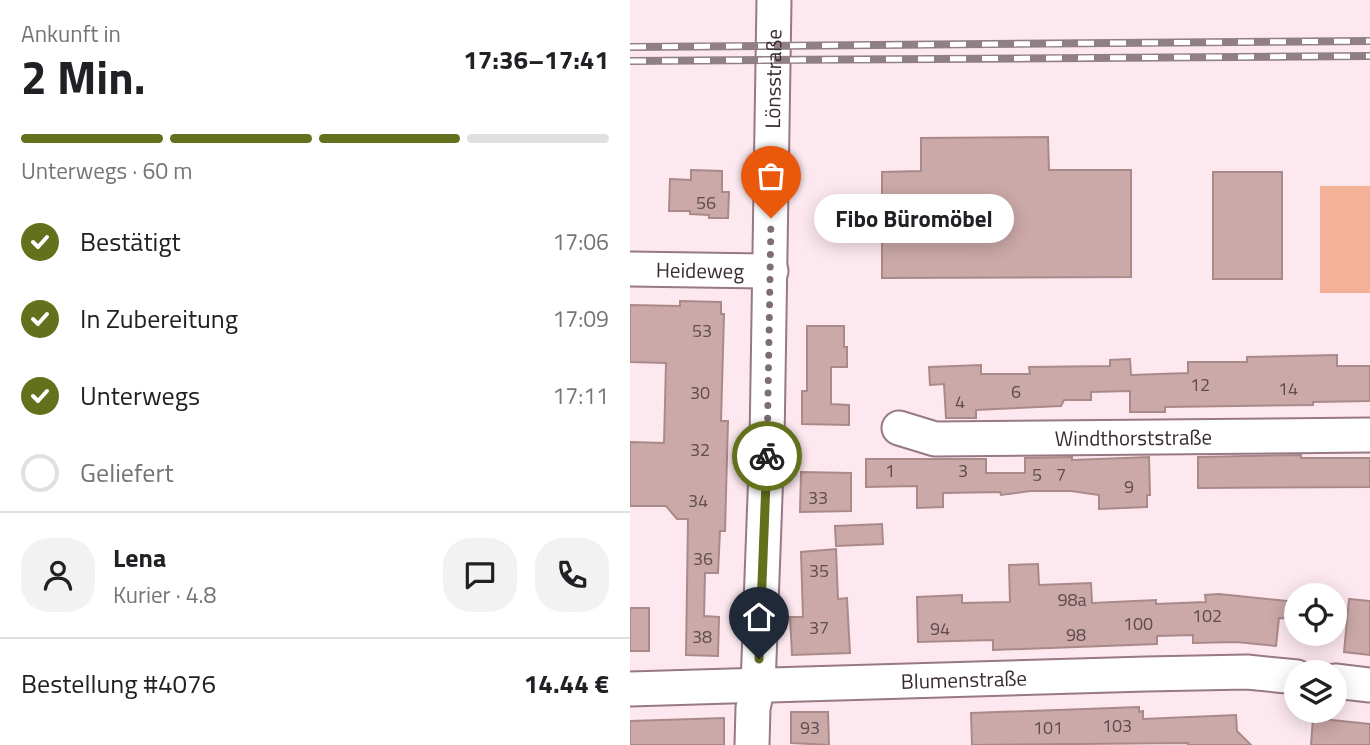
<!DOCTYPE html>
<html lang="de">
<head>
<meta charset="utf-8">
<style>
	:root { --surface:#fff; --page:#f2f2f2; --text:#202124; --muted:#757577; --line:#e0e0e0; --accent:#63701c }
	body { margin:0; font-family:"Titillium Web",sans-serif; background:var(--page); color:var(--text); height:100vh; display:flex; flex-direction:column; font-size:26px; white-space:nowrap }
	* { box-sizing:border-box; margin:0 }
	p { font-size:23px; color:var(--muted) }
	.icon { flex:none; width:38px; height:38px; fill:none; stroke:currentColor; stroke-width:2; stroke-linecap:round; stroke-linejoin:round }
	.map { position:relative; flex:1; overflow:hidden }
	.sheet { display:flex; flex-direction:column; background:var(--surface); width:630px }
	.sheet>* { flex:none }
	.buttons { position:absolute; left:654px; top:583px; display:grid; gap:14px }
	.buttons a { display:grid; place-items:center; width:63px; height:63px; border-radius:50%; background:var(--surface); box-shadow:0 4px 18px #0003; font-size:35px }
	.pin { position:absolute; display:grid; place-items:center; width:60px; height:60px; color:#fff; margin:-72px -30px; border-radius:50% 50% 50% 0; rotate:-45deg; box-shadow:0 0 7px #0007 }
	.pin .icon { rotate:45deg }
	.courier { position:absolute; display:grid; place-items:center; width:70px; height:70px; margin:-35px; border:5px solid #63701c; border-radius:50%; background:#fff; color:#222; box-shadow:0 2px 9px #0007 }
	.bubble { position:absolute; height:49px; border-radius:24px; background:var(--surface); box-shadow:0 4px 18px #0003; font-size:23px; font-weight:700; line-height:49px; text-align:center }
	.overview em { font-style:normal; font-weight:700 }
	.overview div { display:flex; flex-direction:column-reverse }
	.overview { display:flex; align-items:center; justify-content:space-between; height:119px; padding:0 21px }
	h1 { font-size:46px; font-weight:700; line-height:52px }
	.bar { display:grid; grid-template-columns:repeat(4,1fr); gap:10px 7px; align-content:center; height:84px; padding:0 21px }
	.bar i { height:9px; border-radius:5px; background:var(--line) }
	.bar .active { background:var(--accent) }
	.bar p { grid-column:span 4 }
	.line { display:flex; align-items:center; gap:18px; padding:0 21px; border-top:2px solid var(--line) }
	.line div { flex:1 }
	.round { display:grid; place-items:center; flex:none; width:74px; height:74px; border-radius:28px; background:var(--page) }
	ol { padding:0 21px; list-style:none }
	li { display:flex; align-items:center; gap:21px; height:77px }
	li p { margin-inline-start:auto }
	li .icon { padding:7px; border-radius:50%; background:var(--accent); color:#fff; stroke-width:4 }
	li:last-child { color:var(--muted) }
	li i { width:38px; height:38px; border:4px solid var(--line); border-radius:50% }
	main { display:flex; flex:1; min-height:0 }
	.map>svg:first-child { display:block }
</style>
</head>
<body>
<main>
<section class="sheet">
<div class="overview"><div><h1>2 Min.</h1><p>Ankunft in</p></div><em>17:36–17:41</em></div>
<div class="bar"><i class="active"></i><i class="active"></i><i class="active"></i><i></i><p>Unterwegs · 60 m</p></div>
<ol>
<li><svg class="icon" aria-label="check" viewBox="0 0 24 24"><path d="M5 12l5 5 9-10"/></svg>Bestätigt<p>17:06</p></li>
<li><svg class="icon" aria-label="check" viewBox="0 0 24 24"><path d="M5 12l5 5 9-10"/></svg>In Zubereitung<p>17:09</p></li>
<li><svg class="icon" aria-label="check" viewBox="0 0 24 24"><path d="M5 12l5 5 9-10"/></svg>Unterwegs<p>17:11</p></li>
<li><i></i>Geliefert</li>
</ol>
<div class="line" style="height:126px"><a class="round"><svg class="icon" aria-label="person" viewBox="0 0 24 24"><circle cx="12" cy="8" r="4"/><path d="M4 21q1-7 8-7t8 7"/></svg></a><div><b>Lena</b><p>Kurier · 4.8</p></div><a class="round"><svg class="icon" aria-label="chat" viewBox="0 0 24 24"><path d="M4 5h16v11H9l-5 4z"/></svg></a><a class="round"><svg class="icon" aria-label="phone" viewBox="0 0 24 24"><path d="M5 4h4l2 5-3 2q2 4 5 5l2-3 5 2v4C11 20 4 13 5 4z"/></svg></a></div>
<div class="line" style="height:91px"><div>Bestellung #4076</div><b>14.44 €</b></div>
</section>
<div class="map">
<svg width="740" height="745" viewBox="0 0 740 745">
	<rect width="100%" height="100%" fill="#fde8f0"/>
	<path fill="#f3b297" d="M690 186H740V293H690Z"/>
	<path fill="#cba9a8" stroke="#aa8989" stroke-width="2" d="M418 137 419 170H501V277L252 278V172L291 171V138Z
		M61 170 92 171V192H99L98 218H79V215L60 214V211H39L40 179 61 180Z
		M583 172H652V279H583Z
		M50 301 91 302V314H94L91 421H98L95 531H90L88 573H75L74 616 89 617 88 656 56 655 58 519H47L36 506H0V442L34 443 36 363 0 362V305L50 306Z
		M177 326H214V347H217V367H201V404L219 405V425L172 424V391H177Z
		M707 355V366H740V401L683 402V405L535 407V412H500V391L461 392V400H434L431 406 346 410V418H316L314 384 300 385 299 367 351 365V374H400L399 367 480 366V360L500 359 501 375 558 373V362H617V357Z
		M671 455V458H740V487L568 488V457Z
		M442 457V460L519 457 520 495H517V507L469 509V495L441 491H400L371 495 370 492 313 493V507L287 508V486L236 487V459H356V473H395V458Z
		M171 472 221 473V511L170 512Z
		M252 524 253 544 206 546 205 526Z
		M206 549 208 599 217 598 220 653 162 655 160 617H173L171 552Z
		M408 564 409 585 461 583 462 603 526 600V604L576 602 575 595 589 594 667 602 666 619 649 618 646 646 606 642 563 643V635L527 636V644L363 650V640L288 642 287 597 332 595V603L380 602 379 565Z
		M719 599 740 601V655L714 652Z
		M0 608H19V651H0Z
		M509 707V712L513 711V719L606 715 607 731 621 745H558V743L342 745 341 713Z
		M161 712H198L199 745 161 743Z
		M94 718V745H0V721Z
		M683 718 740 724V745H681Z"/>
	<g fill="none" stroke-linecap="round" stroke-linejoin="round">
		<g stroke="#977884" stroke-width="37">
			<g id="minor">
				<path id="s1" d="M0 269 141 271"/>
				<path id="s2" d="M269 428 305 439 740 435"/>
				<path d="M705 681 740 685"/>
				<path id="s3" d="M0 689 516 674 617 672 667 677"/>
				<path id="s4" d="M122 745 123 708 128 686 137 442 144 0"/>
			</g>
		</g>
		<use href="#minor" stroke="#fff" stroke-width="33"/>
		<g stroke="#908086" stroke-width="8">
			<path id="rail" d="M0 47 740 41
				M0 61 740 56"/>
		</g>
		<use href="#rail" stroke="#fff" stroke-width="5" stroke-dasharray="16" stroke-linecap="butt"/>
	</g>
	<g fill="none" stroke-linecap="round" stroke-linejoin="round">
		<path stroke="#7e6e74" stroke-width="7" stroke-dasharray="0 12.6" d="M137 456 141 218"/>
		<path stroke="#63701c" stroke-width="9" d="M129 659 137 456"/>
	</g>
	<g text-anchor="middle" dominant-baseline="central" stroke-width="5" stroke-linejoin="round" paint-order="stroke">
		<g font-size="18" fill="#5e4c50">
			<text x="76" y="202">56</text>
			<text x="72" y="330">53</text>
			<text x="570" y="384">12</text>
			<text x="658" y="388">14</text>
			<text x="386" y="391">6</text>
			<text x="70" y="392">30</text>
			<text x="330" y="401">4</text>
			<text x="70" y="449">32</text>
			<text x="260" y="470">1</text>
			<text x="333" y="470">3</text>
			<text x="407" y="474">5</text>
			<text x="431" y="474">7</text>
			<text x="499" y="486">9</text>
			<text x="188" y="497">33</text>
			<text x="68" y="500">34</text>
			<text x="73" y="558">36</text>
			<text x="189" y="570">35</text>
			<text x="442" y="599">98a</text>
			<text x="577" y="615">102</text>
			<text x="508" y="623">100</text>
			<text x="189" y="627">37</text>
			<text x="310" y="628">94</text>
			<text x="446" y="634">98</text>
			<text x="72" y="636">38</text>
			<text x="487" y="725">103</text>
			<text x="180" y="727">93</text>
			<text x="418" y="727">101</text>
		</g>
		<g font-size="21" fill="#3a2d32" stroke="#fff">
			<text stroke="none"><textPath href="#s4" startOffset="667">Lönsstraße</textPath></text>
			<text stroke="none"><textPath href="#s1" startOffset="70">Heideweg</textPath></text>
			<text stroke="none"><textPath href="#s2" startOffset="236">Windthorststraße</textPath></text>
			<text stroke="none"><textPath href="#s3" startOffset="334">Blumenstraße</textPath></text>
		</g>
	</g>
</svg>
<div class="buttons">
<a><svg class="icon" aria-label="locate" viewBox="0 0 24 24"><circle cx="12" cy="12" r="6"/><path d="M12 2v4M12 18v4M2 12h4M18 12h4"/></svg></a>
<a><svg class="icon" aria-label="layers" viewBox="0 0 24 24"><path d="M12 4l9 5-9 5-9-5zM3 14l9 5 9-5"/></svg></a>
</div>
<div class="pin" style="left:141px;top:218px;background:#ea580c"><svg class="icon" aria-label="bag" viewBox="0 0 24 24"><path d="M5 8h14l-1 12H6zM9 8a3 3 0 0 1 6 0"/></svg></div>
<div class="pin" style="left:129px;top:659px;background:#1f2937"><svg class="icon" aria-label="home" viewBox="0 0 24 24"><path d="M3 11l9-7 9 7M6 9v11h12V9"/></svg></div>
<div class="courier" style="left:137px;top:456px"><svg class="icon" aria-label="bike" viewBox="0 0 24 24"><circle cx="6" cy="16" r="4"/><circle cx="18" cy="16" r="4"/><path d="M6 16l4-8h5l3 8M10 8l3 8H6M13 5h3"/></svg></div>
<div class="bubble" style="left:184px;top:194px;width:200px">Fibo Büromöbel</div>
</div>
</main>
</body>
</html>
